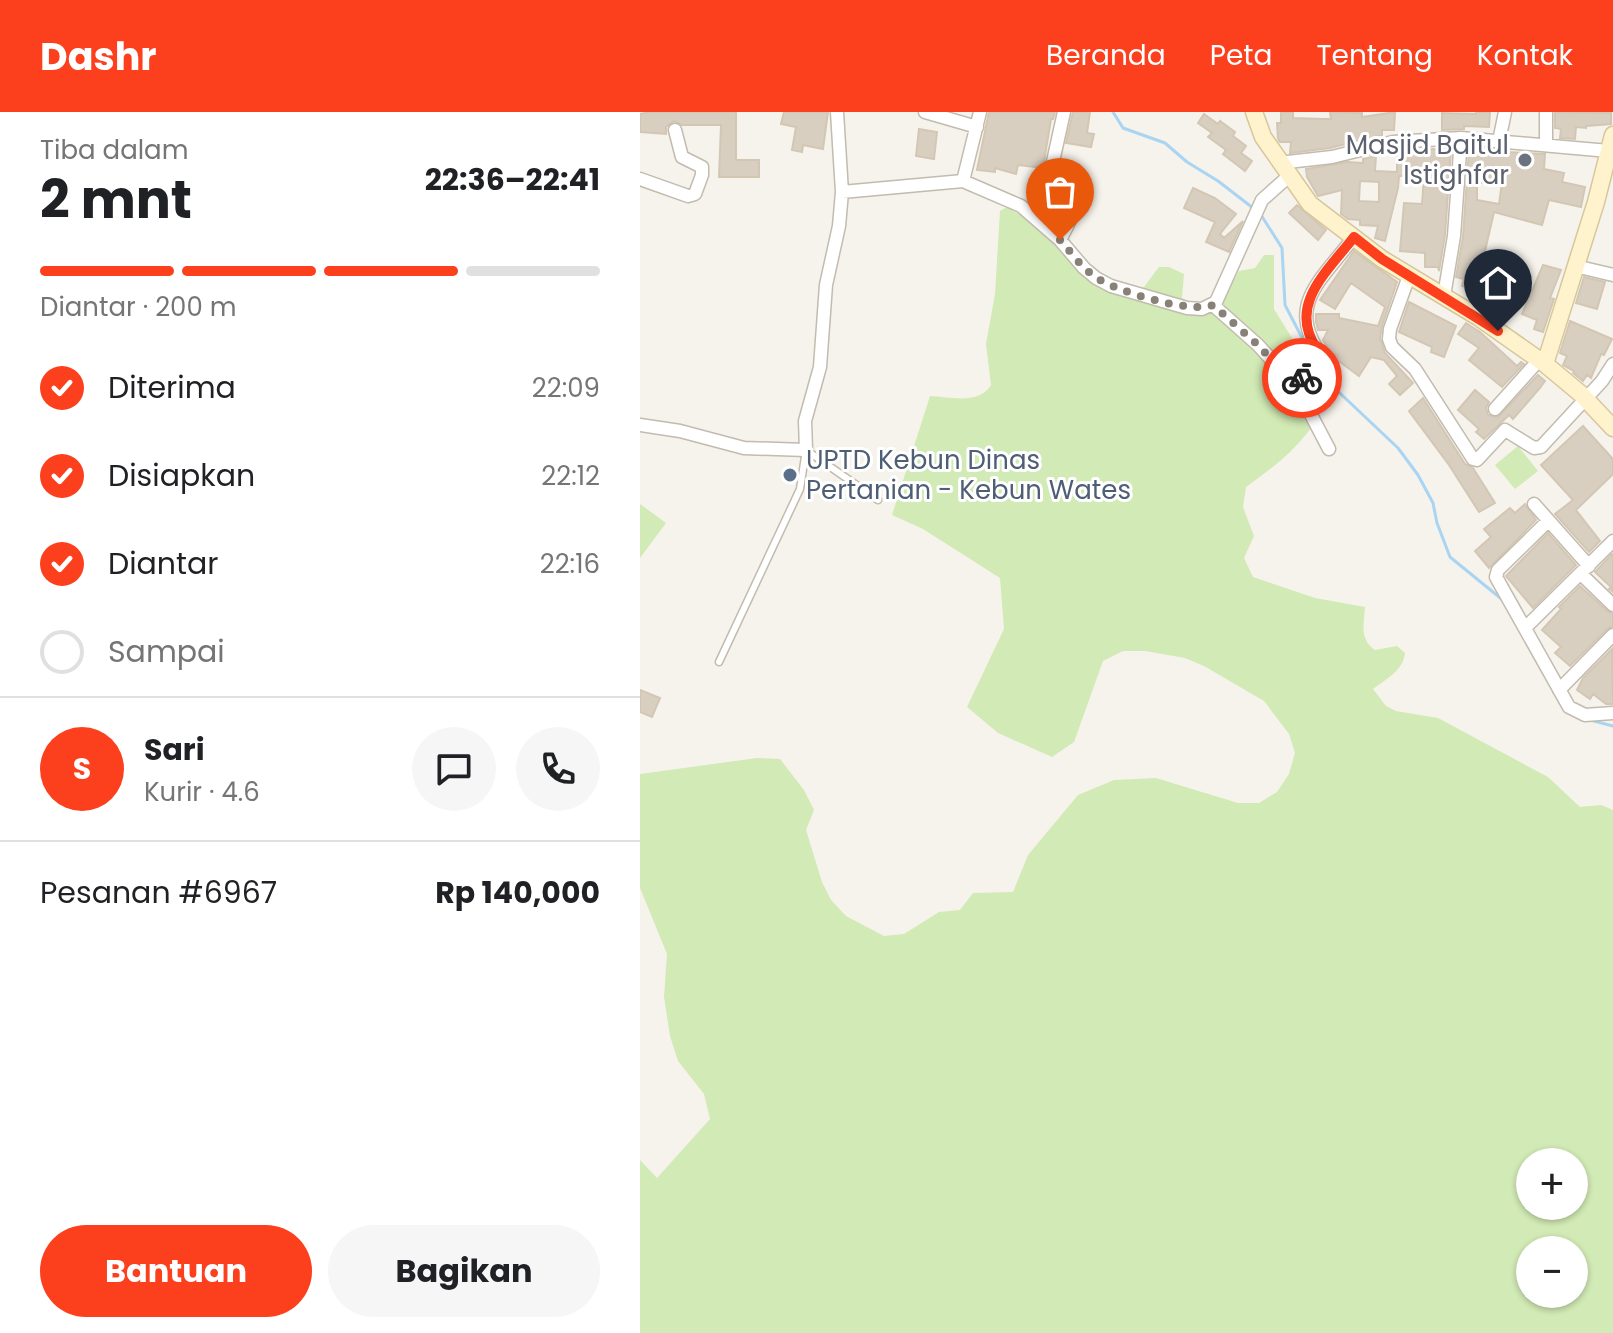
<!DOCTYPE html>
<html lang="id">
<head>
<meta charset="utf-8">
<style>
	:root { --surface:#fff; --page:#f6f6f6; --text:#202124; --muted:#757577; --line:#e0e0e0; --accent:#fc3f1d }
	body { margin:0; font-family:Poppins,sans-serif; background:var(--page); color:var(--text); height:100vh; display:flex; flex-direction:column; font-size:30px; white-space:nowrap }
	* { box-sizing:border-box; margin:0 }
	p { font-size:26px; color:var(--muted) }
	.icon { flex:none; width:44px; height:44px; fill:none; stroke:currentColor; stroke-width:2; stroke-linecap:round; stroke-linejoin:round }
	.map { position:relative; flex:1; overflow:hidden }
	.sheet { display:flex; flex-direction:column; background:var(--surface); width:640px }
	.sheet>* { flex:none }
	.tools { position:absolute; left:876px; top:1036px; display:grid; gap:16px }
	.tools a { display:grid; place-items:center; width:72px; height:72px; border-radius:50%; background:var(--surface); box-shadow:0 2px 6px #0004; font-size:40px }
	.pin { position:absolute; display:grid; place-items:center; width:68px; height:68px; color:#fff; margin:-82px -34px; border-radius:50% 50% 50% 0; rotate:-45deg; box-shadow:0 0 8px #0007 }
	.pin .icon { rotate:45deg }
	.courier { position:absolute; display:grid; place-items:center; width:80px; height:80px; margin:-40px; border:6px solid #fc3f1d; border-radius:50%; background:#fff; color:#222; box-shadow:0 2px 10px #0007 }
	.headline em { font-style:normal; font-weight:700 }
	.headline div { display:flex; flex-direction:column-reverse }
	.headline { display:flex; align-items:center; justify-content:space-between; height:136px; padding:0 40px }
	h1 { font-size:52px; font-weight:700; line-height:60px }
	.bar { display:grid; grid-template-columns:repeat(4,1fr); gap:12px 8px; align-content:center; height:96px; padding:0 40px }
	.bar i { height:10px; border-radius:6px; background:var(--line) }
	.bar .active { background:var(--accent) }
	.bar p { grid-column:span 4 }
	.line { display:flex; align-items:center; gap:20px; padding:0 40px; border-top:2px solid var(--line) }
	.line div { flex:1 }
	.round { display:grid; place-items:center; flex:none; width:84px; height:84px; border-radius:42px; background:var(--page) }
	ol { padding:0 40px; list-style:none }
	li { display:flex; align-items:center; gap:24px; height:88px }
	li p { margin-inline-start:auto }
	li .icon { padding:8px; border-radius:50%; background:var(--accent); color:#fff; stroke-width:4 }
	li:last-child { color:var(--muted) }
	li i { width:44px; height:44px; border:4px solid var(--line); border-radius:50% }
	.button { display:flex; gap:16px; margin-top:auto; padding:16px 40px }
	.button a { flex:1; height:92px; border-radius:48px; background:var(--accent); color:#fff; font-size:32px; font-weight:700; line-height:92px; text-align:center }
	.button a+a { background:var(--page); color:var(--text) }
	header { display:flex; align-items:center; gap:48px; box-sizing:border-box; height:112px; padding:0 40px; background:var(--accent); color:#fff }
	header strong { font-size:38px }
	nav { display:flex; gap:44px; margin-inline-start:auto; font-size:28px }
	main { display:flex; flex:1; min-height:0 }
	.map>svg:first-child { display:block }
</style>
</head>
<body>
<header>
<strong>Dashr</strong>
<nav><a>Beranda</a><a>Peta</a><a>Tentang</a><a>Kontak</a></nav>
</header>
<main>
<section class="sheet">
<div class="headline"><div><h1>2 mnt</h1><p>Tiba dalam</p></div><em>22:36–22:41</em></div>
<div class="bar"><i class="active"></i><i class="active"></i><i class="active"></i><i></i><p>Diantar · 200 m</p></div>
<ol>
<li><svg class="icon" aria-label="check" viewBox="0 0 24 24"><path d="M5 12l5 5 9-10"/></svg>Diterima<p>22:09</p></li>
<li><svg class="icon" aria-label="check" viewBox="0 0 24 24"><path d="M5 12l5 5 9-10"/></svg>Disiapkan<p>22:12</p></li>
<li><svg class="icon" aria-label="check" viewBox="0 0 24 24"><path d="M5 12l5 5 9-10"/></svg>Diantar<p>22:16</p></li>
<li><i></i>Sampai</li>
</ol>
<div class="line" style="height:144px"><b class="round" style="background:var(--accent);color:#fff">S</b><div><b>Sari</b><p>Kurir · 4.6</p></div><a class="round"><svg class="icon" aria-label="chat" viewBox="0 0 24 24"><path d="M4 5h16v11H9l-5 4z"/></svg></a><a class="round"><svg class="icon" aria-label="phone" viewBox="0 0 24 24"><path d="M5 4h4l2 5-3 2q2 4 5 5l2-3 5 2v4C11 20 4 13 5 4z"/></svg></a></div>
<div class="line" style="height:104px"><div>Pesanan #6967</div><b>Rp 140,000</b></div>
<div class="button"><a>Bantuan</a><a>Bagikan</a></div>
</section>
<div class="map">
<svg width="973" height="1221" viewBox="0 0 973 1221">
	<rect width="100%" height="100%" fill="#f6f3ec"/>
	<path fill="#d2eab5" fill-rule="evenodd" d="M367 95C378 102 390 108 400 116 434 147 443 176 494 188L519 155H529L544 162 542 186 570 201 575 200 599 159 615 156 624 143H634V197L668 252 659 270 675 297 677 307C659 336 634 355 606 375L603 395 614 424 604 446 613 465 675 486 725 495C724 512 719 527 735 538L757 534 765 541C763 559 746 567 733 577L746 594 756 599 798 606 908 665 940 695 961 693 973 698V1221H0V1048L17 1066 70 1007 64 982 38 949 30 924 24 885 27 842 0 776V662L117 646 140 647 164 678 174 698 166 718 182 770 191 788 206 804 244 824 264 822 299 800 320 798 333 781 373 780 388 743 438 683 474 668 516 666 598 691H619L637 680 649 662 655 641 649 622 624 589 564 554 545 546 505 539H483L463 549 434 630 412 645 358 621 327 595 364 517 360 466 283 417 252 403 290 284C312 285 338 293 351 273L346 232 355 182 360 99ZM890 1050H934V1094H890ZM890 1138H934V1182H890Z
		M878 334 898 359 875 377 855 353Z
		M0 392 26 411 0 446Z"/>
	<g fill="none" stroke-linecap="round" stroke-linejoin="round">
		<path stroke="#a9d4f2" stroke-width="3" d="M473 0 483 16 525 31 547 50 578 69 613 96
			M621 103 642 136 645 193 671 243
			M674 250 686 268 758 336 778 363 793 391 797 411 810 445 864 489
			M950 608 973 614"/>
	</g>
	<path fill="#d8cfc1" stroke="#d3c7b4" stroke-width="2" fill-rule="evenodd" d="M10 0H96V48H119V65H79L81 13H42L34 9 26 15V22L0 20V2Z
		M144 0H188L183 37 163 33 162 40 152 38 156 15 141 12Z
		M349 0H415L413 7H411L403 56 378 53 376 62 355 56V60L337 58Z
		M433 0H450L447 21 454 22 451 35 426 31Z
		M641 0H653V6L683 7H691L690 0 722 1V5L755 0 754 18H742V23L690 36 650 41 651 30H640L638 27 637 11H641Z
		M836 0H850L849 15 824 14V17L802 18V1L836 2Z
		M915 0 971 1V12L946 14V16L936 15 935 27 920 26 921 17 915 16Z
		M564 2 578 12 580 9 595 20 593 24 606 34 601 41 612 49 605 59 583 42 586 38 568 25 572 21 558 11Z
		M279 17 297 20 294 47 276 44Z
		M793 37 811 38 805 123 799 159 798 155H785V141L760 139 764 91 782 92 784 64H759L758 76 745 129 735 126 738 114 720 113V108L708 107 701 102 702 78 678 84 667 65 666 57 707 50 723 51V47L736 44 735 59 757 60V40ZM720 69 739 70V90L719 89Z
		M829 38 905 42 904 57 924 61 922 70 945 75 941 95 909 88 902 113 854 100 836 178 822 174 824 167 816 165 823 125ZM837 71H862L859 92 837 88Z
		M553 76 575 86 596 102 580 122 584 126 603 109 589 140 566 130 575 110 544 96Z
		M657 93 686 118 678 128 649 101Z
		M714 139 757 170 742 214 740 226 745 241 773 271 760 283 749 272 757 264 744 248 731 245 719 264 696 247 698 244 690 240 683 228 688 218H678L676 210V202H699V206L738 214 745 195 711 171 695 197 680 188Z
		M903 153 921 158 910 186 914 187 903 220 894 217 897 208 882 202Z
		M944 165 965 170 957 197 936 191Z
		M769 190 816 214 804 245 791 240 792 235 759 220Z
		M930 209 972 227 964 243 961 242 951 266 947 263 943 269 933 261 934 259 923 253 927 244 920 241Z
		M826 211 840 220 877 254 881 250 884 252 862 275 829 248 839 236 818 222Z
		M898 263 905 269 900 276 873 307 869 303 844 327 836 320 839 317 818 298 835 278 849 290 846 296 848 303 858 305Z
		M783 286 825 352 833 356 855 391 839 400 809 353 769 299Z
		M943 314 973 347V362L936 398 960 429 949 440 915 402 933 388 901 353Z
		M885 392 896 408 849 456 835 439 851 425 844 417 870 396 875 401Z
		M908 421 936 453 893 496 866 464Z
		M972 442 973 443V480L969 477 971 475 955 460Z
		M940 474 967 499 973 502V514L967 517 930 554 915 541 921 535 902 518 921 497 919 495Z
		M972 537 973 592H966L953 582 950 587 937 578 943 566Z
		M0 578 20 586 12 605 0 600Z"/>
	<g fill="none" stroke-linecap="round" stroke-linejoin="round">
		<g stroke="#c2bbae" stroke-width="9">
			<path id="lane" d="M79 550 160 377 166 338 238 388"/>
		</g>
		<g stroke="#c2bbae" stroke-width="15">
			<path id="street" d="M285 0 337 15
				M859 29 865 0
				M906 33V0
				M639 51 692 45 753 30 821 26 969 39
				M0 67 48 84 55 82 62 63V55L42 45 35 18
				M323 69 340 0
				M202 80 323 69 381 94 420 128 444 156 456 166 471 174 547 196 562 197 576 190 622 88 649 64
				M420 128C432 104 440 96 422 72 417 65 413 63 412 54L424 0
				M935 154 973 163
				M769 164 750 217 749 227 752 235 775 257 833 347 837 348 865 318 894 336 901 335 962 269 973 252
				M804 184 814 124 821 26
				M573 193 618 233 657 276 689 337
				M684 247C643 194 681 169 714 125
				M657 276 677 237
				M855 297 899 248
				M0 313 40 319 104 336 166 338 165 309 180 255 186 173 199 114 202 80 197 0
				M894 392 949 454
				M908 409 858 458 856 465 929 595 945 603 973 601
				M941 462 973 493
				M886 515 973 429
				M919 578 973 523"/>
		</g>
		<g stroke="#d6c79b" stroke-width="19">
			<path id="secondary" d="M614 0 623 25 670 92 742 147 838 205 905 252 941 282 973 316
				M905 252 956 90 973 23"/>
		</g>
		<use href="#lane" stroke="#fff" stroke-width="6"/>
		<use href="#street" stroke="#fff" stroke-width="12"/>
		<use href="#secondary" stroke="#fff3cd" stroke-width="16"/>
	</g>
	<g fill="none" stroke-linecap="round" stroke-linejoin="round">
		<path stroke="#878178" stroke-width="8" stroke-dasharray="0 14.4" d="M420 128C431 140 441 155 454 164 474 179 550 202 573 193L618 233 657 276 662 266"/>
		<path stroke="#fc3f1d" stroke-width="10" d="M662 266 677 237C647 193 687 160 714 125L742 147 858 219"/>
	</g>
	<circle fill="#6b7280" stroke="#fff" stroke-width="3" cx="885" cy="48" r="8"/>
	<circle fill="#5c6f8a" stroke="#fff" stroke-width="3" cx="150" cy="363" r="8"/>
	<g text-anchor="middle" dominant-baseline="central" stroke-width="6" stroke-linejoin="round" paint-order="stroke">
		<g font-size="26" fill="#5b616d" stroke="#fff" text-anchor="end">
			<text x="869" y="33">Masjid Baitul<tspan x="869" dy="30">Istighfar</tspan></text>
		</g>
		<g font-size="26" fill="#4e5e75" stroke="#fff" text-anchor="start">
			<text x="166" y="348">UPTD Kebun Dinas<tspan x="166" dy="30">Pertanian - Kebun Wates</tspan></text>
		</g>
	</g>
</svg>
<div class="tools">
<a>+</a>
<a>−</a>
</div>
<div class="pin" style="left:420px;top:128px;background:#ea580c"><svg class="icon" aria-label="bag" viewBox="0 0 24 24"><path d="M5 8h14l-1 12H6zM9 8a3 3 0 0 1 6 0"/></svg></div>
<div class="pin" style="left:858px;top:219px;background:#1f2937"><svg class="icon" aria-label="home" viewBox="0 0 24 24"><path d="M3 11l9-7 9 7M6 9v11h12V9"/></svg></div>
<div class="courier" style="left:662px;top:266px"><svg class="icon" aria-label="bike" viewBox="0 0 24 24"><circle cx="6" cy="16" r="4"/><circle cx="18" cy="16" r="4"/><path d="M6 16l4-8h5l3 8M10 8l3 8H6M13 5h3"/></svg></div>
</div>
</main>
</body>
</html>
